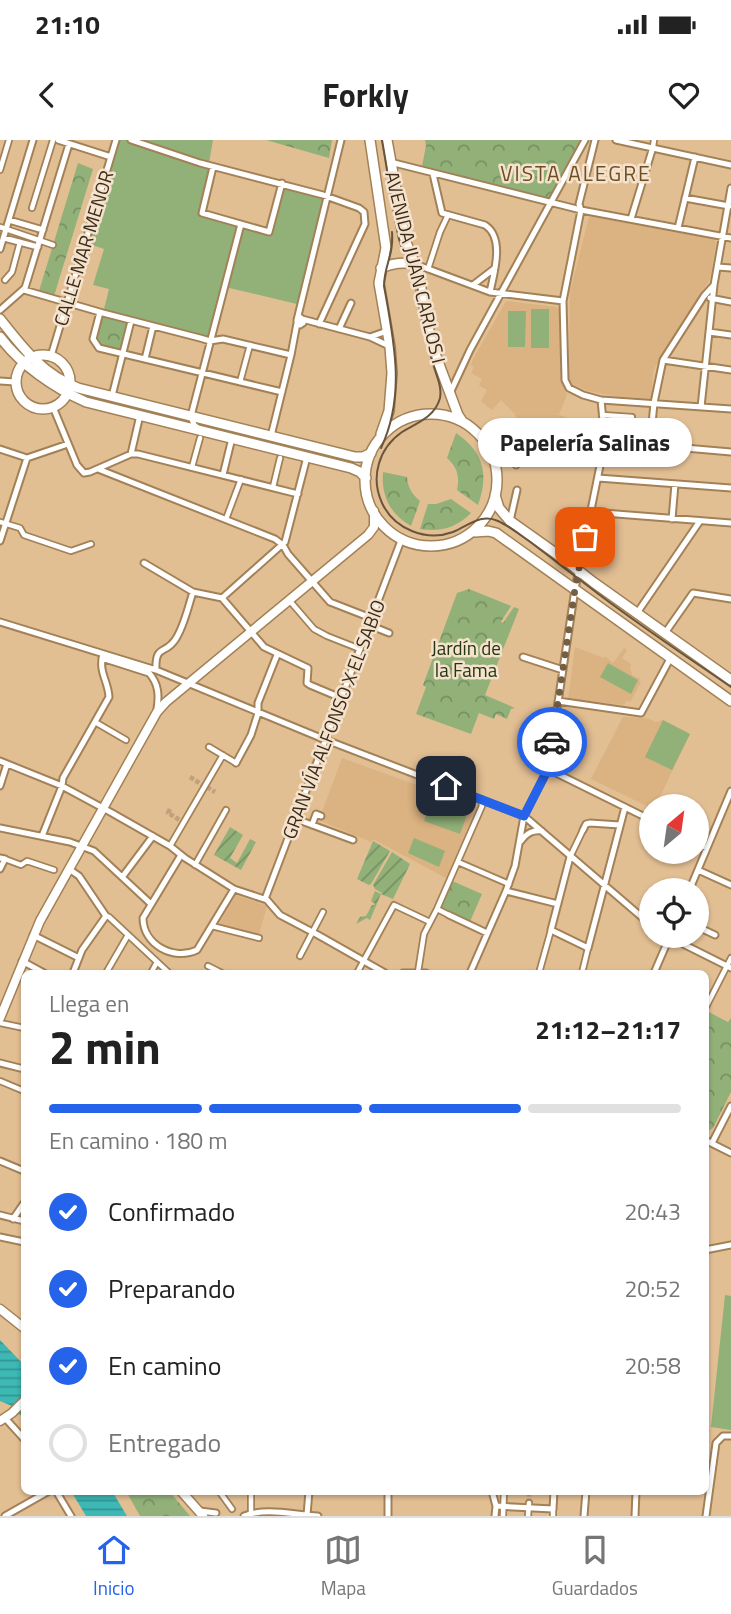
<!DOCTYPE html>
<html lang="es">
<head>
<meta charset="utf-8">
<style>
	:root { --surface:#fff; --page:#f2f2f2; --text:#222; --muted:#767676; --line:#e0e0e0; --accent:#2563eb }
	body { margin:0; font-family:"Titillium Web",sans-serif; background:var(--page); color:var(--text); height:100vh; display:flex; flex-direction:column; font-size:26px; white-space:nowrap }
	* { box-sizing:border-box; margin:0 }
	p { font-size:23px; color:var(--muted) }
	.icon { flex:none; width:38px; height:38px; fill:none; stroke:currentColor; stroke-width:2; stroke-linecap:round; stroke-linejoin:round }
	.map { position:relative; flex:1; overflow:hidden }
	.sheet { position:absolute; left:21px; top:830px; width:688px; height:525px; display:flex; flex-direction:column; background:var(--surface); border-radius:10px; box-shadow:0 2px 5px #0004 }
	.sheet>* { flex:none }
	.needle { width:46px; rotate:29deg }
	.controls { position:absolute; left:639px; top:654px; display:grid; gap:14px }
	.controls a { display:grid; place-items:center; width:70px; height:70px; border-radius:50%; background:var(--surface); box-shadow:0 2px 5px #0004; font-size:35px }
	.pin { position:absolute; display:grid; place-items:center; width:60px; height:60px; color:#fff; margin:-30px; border-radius:14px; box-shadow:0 4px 10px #0006 }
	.courier { position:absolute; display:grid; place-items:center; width:70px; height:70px; margin:-35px; border:5px solid #2563eb; border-radius:50%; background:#fff; color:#222; box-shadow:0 2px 9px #0007 }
	.bubble { position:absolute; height:49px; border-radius:24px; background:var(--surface); box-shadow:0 2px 5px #0004; font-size:23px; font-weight:700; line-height:49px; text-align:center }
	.headline em { font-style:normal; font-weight:700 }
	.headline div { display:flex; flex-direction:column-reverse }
	.headline { display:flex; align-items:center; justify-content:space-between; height:119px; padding:0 28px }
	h1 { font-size:46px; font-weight:700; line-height:52px }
	.bar { display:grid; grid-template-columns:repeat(4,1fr); gap:10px 7px; align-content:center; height:84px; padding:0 28px }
	.bar i { height:9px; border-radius:5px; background:var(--line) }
	.bar .selected { background:var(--accent) }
	.bar p { grid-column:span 4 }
	ol { padding:0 28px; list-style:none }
	li { display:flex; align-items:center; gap:21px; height:77px }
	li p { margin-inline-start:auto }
	li .icon { padding:7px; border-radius:50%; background:var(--accent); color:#fff; stroke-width:4 }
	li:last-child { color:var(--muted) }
	li i { width:38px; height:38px; border:4px solid var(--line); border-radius:50% }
	.status { display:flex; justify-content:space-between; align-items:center; height:49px; padding:0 35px; background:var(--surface); direction:ltr }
	.status svg { height:19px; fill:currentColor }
	header { display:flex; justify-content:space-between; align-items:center; height:91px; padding:0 28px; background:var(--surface); font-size:32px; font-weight:700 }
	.tab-bar { display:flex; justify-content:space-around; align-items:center; height:98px; border-top:2px solid var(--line); background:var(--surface); font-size:19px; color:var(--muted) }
	.tab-bar a { display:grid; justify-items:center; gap:4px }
	.tab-bar .selected { color:var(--accent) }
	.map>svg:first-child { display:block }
</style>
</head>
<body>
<div class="status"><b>21:10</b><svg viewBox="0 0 49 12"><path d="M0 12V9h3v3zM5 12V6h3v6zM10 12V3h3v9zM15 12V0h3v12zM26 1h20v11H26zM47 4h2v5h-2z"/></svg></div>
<header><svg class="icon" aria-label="back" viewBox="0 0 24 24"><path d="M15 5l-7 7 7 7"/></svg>Forkly<svg class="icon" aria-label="heart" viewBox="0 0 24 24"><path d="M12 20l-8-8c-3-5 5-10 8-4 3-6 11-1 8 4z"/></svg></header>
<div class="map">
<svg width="731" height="1376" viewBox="0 0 731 1376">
	<defs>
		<pattern id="park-crowns" width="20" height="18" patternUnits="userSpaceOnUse" patternTransform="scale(1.75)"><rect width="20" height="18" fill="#92b179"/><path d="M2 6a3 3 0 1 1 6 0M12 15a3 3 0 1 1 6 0" fill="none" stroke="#789062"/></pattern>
		<pattern id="garden-furrows" width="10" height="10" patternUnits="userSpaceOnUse" patternTransform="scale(1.75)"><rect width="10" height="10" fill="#92b179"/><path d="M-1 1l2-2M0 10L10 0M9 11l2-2" fill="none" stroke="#789062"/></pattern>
		<pattern id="water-rules" width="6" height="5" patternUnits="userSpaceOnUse" patternTransform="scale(1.75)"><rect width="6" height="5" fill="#3db8b4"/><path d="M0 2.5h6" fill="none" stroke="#349692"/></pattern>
	</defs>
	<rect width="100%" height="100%" fill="#e2be93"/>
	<path fill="#dbb281" d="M589 77H594L713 98 716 102 710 139 655 227 653 232 651 259 614 256 588 251 572 244 569 239 570 152Z
		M506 161 557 167 560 170V226L564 248 567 255 559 275 583 283 577 299 557 291 538 280 523 287 514 273 501 260 492 270 481 261 487 250 479 245 482 239 471 233 474 227 471 225 472 221Z
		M575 507 604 518 605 516 613 523 624 508 627 510 622 518 631 524 630 527 632 535 641 539 639 541 641 542 630 562 627 560 624 565 568 559Z
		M623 577 646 578 656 582 663 580 690 594 655 667 651 668 591 639Z
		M342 618 477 667 446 738 373 699 371 702 319 680Z
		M236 755 267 766 259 795 219 784Z"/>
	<path fill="#92b179" d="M116 0H213L209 23H207L211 26 202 73 269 91 282 43 325 56 323 60 326 65 301 165 225 147 210 201 103 173 109 149 93 145 104 109 92 105 84 104Z
		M531 169H549V208H531Z
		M508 171H526L525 207H508Z
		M608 523 638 540 631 554 600 537Z
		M663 580 690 594 672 630 645 617Z
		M431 662 467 675 460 694 424 681Z
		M414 698 445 711 439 727 408 713Z
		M725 1155 731 1156V1290L711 1287Z"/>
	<path fill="url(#park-crowns)" d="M266 0H332L329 18Z
		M425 0H580L549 59 532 56 422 26 426 6Z
		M78 23 93 29 54 156 39 151Z
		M100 172 131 181 123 213 99 208 93 199Z
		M456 293C484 312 489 334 478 365L457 350C460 336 457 327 447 318Z
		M383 332 407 337C408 348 412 354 420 361L411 386C390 374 381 356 383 332Z
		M451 359 471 373C456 388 441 392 420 389L428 364H436Z
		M469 449 511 466 502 480 501 482 503 483 514 467 519 469 485 555 515 568 511 569 507 579 496 574 494 579 479 573 471 594 416 574 426 547 423 545 457 453Z
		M450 740 482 754 469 784 437 769Z
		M705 870 728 882 731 878V952L713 988 706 992Z
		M126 1351H169L190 1376H140Z"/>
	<path fill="url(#garden-furrows)" d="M230 687 243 695 230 718 237 723 250 699 256 702 241 730 214 715Z
		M373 701 390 711 371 744 369 745 357 739Z
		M392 712 410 724 393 759 381 754 370 780 367 778 356 784 360 777 366 776 372 765H374L375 764 371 761 375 751 381 754 382 753 375 749 373 745Z"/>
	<path fill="url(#water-rules)" d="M0 1200 24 1225V1279L12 1266 0 1261Z
		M71 1351H112L127 1376H86Z"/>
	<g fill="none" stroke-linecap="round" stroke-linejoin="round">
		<path stroke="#c0a17b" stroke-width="4.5" stroke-dasharray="4.5 2" stroke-linecap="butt" d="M190 637 204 646
			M207 647 215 652
			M170 669 168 673 183 682
			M529 1363V1355"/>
		<g stroke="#a38157" stroke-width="8">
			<path id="pedestrian" d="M653 7 654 0
				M0 30 9 0
				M32 68 53 0
				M0 87 53 105
				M428 129 440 92 448 75
				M5 140 12 132 20 102
				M240 242 250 205
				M602 275 632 277
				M192 327 200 298
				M273 347 280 318
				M226 379 241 339
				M0 382 20 388 24 395 71 411 91 404
				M289 460 314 489 327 496 360 509
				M95 582 126 600
				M209 607 236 623
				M170 706 223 615
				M570 717 583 690
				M5 719 21 725 27 721 54 730
				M458 722 509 744
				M195 725 226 670
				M437 769 449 775
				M106 776 109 777 169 833
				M212 786 259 798
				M300 816 323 772
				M208 826 222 833
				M418 832 424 794 437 769 482 666 481 659
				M106 833 128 795
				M151 833 157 822
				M357 833 394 765 430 782
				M539 833 551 790
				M582 833 588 808
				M706 867 731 818
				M0 883 24 888
				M0 941 24 951
				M219 1351 232 1369
				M251 1373V1351
				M503 1376 504 1351
				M528 1376 529 1363
				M553 1376V1369"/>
		</g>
		<g stroke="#a38157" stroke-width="9">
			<path id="minor" d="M58 0 111 17
				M131 0 200 23 323 55 359 68 364 72 365 84 319 184
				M616 0 731 25
				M390 22 581 70 731 98
				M213 27 202 73 269 92 282 43
				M433 34 442 73 485 85C505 98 494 133 490 152
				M685 58 729 66
				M631 79 653 7
				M9 80 43 90
				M678 88 695 17
				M4 98 38 107
				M0 109 33 0
				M415 124 490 152 563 161
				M718 127 731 128
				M473 145 495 128
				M24 150 103 173 200 198 210 201 223 199 291 215
				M710 158 731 162
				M0 170 25 148 69 4
				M100 172 93 199 99 208 282 252
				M301 178 303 183 300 185 297 181Z
				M302 179 370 197
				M297 180 341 0
				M339 189 351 163
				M387 191 370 197 389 206
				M709 192 731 195
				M51 216 116 0
				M145 219 153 186
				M663 220 731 230
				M0 241 15 242
				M451 251 470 210 585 0
				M112 256 131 181
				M601 260 731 269
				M53 267 77 325 84 333 90 332 131 314H138L298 354
				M701 267 714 145
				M199 289 194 285 191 276 241 84
				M271 296 291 215 297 183
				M605 301 731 312
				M497 302C511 304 513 312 516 325
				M650 305 654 263 663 220 704 156 714 145 731 48
				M0 309 27 318
				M131 314 140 275
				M27 318 68 304
				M98 329 275 399 283 405 288 414 330 462 371 478
				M223 335 232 298
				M598 338 731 348
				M591 372 731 383
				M672 379 675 344
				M510 381 517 350
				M0 401 27 318
				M144 423 193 452 222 458 264 507 308 528 307 543 310 545 341 558
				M222 458 285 402 307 317
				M637 473 700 381
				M0 482 156 530 321 598 524 676 651 785
				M369 485 389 493
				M665 493 693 453 731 459
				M523 517 563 530
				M102 518 149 533
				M156 530C155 504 165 515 175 500 184 487 188 467 193 452
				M149 533C159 544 159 556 157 569
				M558 561 641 573 671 517
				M0 621 62 646 112 673 170 706 185 718 234 749 267 760 280 775 318 795 385 833
				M236 623 251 595 258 573V563L277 515
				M548 629 651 680
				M0 646 7 624
				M296 679 353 700
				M312 685 316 674 321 676
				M0 688 70 702 94 711 151 764
				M583 690 586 684 590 683 620 685
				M42 696 62 646 63 638 109 557C108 540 98 532 103 514
				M521 701C527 693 532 690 542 691
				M696 703 707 708
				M181 715 143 778C143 805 174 821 197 810L234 749
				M570 717 551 790 588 808 625 667
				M0 718 5 719 0 729
				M69 729 79 736 106 776 82 810 73 833
				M698 730 731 745
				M123 736 153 696
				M506 751 558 764
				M689 751 731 651
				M265 759 402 398
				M449 775 487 793
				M696 786 715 795
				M33 795 79 818
				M667 796 731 828
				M22 821 44 833
				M403 833H426
				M470 833 506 751 515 726 524 676 548 629 575 449 605 301 601 260 583 255 569 248 565 240 563 161 581 70 579 64 595 0
				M654 833 670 796
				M0 923 24 929
				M705 1000 731 1013
				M712 1003 731 966
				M0 1021 24 1031
				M0 1075 24 1081
				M13 1079 24 1063
				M0 1097 24 1102
				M705 1110 731 1105
				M5 1278 24 1299
				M56 1351 71 1376
				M492 1351 496 1366 495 1376
				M496 1366 553 1369 554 1351
				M200 1371 216 1373
				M307 1375 309 1351
				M5 1376 49 1351
				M244 1376C267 1367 294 1375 318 1376
				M388 1376V1351
				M584 1376 586 1351
				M635 1376 636 1351
				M706 1376 716 1303 723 1296H731"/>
		</g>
		<g stroke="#a38157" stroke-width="11">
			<path id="secondary" d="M0 878 40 781 157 572 166 562 368 395 374 387V371
				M0 1169 24 1188
				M0 1281 12 1273 24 1261
				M181 1351 203 1376"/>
		</g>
		<g stroke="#a38157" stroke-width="12">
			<path id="primary" d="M370 0 386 108 379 143 390 207 392 233 389 271 381 294
				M387 0 405 100 418 132 428 187 436 216 458 275 462 281
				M381 128C393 123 402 122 415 124
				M0 179C23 208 42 234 78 248L355 317H363L371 313
				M0 197C21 225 54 248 86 262L351 328 360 332 366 338
				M16 242a27 27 0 1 1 54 0a27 27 0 1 1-54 0Z
				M365 340a66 66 0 1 1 132 0a66 66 0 1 1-132 0Z
				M495 355 499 368 510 381 565 420 593 442 731 540
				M475 392 488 391 496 393 731 561"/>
		</g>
		<use href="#pedestrian" stroke="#fff" stroke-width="4.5"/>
		<use href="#minor" stroke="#fff" stroke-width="5"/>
		<use href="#secondary" stroke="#fff" stroke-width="8"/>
		<use href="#primary" stroke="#fff" stroke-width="9"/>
		<path stroke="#69553c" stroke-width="2" d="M382 0C388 33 392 67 399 99 402 111 409 122 414 133 418 143 418 155 420 165 424 185 428 206 434 227 437 237 442 247 440 258 435 277 417 283 402 292 379 308 370 337 382 363 394 389 426 402 453 392 468 386 481 373 498 381 509 386 519 394 529 401 549 416 568 431 588 446 634 482 683 514 731 547
			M381 308C406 255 394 201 384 146 384 126 394 115 392 92"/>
	</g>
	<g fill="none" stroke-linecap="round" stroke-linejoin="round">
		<path stroke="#745e44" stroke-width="7" stroke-dasharray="0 12.6" d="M552 602 575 449 585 397"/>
		<path stroke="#2563eb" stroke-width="9" d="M446 646 524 676 548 629 552 602"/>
	</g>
	<g text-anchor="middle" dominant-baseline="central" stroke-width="5" stroke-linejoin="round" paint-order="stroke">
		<g font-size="19" fill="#392b1a" stroke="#f5e2cc">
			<text transform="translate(83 108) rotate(-73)">CALLE MAR MENOR</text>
			<text transform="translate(416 127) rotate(76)">AVENIDA JUAN CARLOS I</text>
			<text transform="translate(333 579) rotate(-69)">GRAN VÍA ALFONSO X EL SABIO</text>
		</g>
		<g font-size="19" fill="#233610" stroke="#f5e2cc">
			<text x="466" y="507">Jardín de<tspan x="466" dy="22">la Fama</tspan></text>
		</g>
		<g font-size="21" letter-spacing="2" fill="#6e4e25" stroke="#f5e2cc">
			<text x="576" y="33">VISTA ALEGRE</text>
		</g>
	</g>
</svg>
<div class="controls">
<a><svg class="needle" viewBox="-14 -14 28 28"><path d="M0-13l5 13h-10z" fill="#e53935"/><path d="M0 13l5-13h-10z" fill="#767676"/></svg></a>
<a><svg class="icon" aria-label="locate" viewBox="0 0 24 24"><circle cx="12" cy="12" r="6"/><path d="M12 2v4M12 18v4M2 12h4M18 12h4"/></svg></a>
</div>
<div class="pin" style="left:585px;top:397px;background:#ea580c"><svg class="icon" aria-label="bag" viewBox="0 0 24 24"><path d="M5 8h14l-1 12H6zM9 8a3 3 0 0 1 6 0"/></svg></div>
<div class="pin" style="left:446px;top:646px;background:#1f2937"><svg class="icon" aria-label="home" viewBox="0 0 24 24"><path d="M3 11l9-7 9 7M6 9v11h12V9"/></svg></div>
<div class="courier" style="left:552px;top:602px"><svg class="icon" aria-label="car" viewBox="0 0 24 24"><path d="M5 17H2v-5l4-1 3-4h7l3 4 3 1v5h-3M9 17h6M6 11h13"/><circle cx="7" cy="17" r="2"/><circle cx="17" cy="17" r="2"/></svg></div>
<div class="bubble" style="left:478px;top:278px;width:214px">Papelería Salinas</div>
<section class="sheet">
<div class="headline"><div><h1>2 min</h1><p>Llega en</p></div><em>21:12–21:17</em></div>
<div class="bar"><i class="selected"></i><i class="selected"></i><i class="selected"></i><i></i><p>En camino · 180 m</p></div>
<ol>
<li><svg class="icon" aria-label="check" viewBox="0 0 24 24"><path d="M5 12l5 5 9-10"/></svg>Confirmado<p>20:43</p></li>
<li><svg class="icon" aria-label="check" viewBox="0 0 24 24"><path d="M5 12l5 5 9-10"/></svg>Preparando<p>20:52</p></li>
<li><svg class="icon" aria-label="check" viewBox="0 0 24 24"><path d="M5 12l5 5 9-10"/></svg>En camino<p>20:58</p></li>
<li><i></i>Entregado</li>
</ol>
</section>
</div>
<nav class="tab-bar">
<a class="selected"><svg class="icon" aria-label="home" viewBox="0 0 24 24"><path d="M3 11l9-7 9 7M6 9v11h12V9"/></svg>Inicio</a>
<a><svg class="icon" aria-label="map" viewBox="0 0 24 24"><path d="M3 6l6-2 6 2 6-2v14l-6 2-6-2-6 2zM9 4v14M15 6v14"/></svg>Mapa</a>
<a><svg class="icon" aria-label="saved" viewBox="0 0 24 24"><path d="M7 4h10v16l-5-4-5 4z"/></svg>Guardados</a>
</nav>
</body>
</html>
